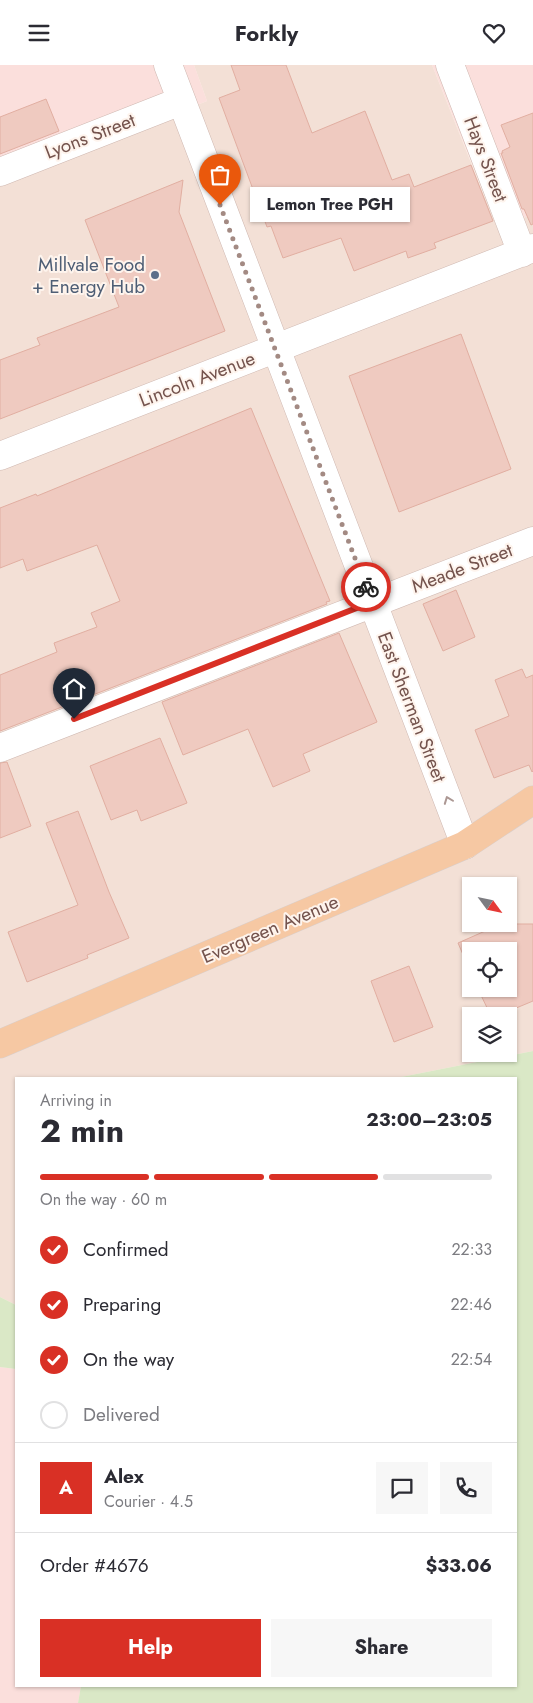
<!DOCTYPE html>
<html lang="en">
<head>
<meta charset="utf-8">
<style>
	:root { --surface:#fff; --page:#f7f7f7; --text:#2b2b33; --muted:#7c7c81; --line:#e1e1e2; --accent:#d93025 }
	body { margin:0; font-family:Jost,sans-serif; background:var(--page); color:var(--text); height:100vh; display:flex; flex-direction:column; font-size:19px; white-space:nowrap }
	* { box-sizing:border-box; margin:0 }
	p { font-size:16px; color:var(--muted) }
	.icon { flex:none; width:28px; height:28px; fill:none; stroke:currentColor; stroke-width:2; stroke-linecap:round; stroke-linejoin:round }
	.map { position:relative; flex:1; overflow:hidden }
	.drawer { position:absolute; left:15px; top:1012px; width:502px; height:610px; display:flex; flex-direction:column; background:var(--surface); border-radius:0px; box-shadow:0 1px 4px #0004 }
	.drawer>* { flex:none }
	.needle { width:32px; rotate:123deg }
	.controls { position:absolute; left:462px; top:812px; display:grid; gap:10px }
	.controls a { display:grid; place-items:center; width:55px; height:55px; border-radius:0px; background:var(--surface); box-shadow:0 1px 4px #0004; font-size:25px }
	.pin { position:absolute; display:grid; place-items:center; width:42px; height:42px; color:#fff; margin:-51px -21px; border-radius:50% 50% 50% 0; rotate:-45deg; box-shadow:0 0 5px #0007 }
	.pin .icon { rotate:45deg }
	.courier { position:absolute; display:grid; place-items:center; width:50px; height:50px; margin:-25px; border:4px solid #d93025; border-radius:50%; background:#fff; color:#222; box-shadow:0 1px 6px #0007 }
	.bubble { position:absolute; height:35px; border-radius:0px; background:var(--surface); box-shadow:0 1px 4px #0004; font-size:16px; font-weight:700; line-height:35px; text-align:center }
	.headline em { font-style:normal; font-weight:700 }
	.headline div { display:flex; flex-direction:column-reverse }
	.headline { display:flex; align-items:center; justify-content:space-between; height:85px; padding:0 25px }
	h1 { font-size:32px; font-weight:700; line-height:38px }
	.bar { display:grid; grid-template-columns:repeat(4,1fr); gap:8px 5px; align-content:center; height:60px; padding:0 25px }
	.bar i { height:6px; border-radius:4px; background:var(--line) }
	.bar .on { background:var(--accent) }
	.bar p { grid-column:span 4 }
	.line { display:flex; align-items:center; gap:12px; padding:0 25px; border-top:1px solid var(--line) }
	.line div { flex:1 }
	.round { display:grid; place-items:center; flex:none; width:52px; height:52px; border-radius:0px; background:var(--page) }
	ol { padding:0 25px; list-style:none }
	li { display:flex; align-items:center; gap:15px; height:55px }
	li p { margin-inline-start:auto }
	li .icon { padding:5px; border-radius:50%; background:var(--accent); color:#fff; stroke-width:4 }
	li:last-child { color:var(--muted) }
	li i { width:28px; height:28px; border:2px solid var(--line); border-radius:50% }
	.action { display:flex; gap:10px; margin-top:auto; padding:10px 25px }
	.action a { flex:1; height:58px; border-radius:0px; background:var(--accent); color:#fff; font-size:20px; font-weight:700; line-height:58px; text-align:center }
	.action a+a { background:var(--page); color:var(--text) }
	header { display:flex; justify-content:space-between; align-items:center; height:65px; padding:0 25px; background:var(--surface); font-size:22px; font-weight:700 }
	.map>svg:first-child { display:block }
</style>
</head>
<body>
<header><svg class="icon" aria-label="menu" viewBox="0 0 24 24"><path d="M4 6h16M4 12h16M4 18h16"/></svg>Forkly<svg class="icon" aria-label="heart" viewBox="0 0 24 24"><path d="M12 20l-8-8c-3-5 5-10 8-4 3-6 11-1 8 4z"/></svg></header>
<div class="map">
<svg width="533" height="1638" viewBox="0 0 533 1638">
	<rect width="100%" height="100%" fill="#fbf0e7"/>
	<path fill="#f3e0d6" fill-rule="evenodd" d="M194 0H432L497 163 533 149V986L391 1014H16V1240L0 1232V120L207 36ZM471 821H509V859H471ZM471 886H509V924H471ZM471 951H509V989H471Z"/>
	<path fill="#fbdfdc" d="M0 0H194L207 36 0 120Z
		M432 0H533V149L498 163Z
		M0 1302 16 1304V1621H81L78 1638H0Z"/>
	<path fill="#dae8c6" d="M533 986V1638H78L81 1621H516V1014H391Z
		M0 1232 16 1240V1304L0 1302Z"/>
	<path fill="#efcac0" stroke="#e1aea1" d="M231 0H286L312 68 365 46 392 115 409 109 414 122 471 100 493 156 434 178 436 183 408 193 406 186 354 206 341 173 283 193 271 161 267 162 219 33 240 25Z
		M46 34 59 66 0 89V52Z
		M533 48V159L531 160 524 144H522L501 88H503L502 86 510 82 501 60Z
		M183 115 179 147 225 266 0 354V295L40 280 37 273 119 242 85 155Z
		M461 269 511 404 399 447 349 311Z
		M251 343 330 536 326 537 327 539 0 666V610L57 587 54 578 97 562 91 548 120 536 97 480 27 506 23 494 0 503V443L36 429 37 431Z
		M456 525 475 572 443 586 423 539Z
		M339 568 377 657 303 689 310 706 273 722 248 664 183 690 162 637Z
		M522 604 526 613 533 610V706L532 707 529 700 494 713 475 665 509 651 495 615Z
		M160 673 187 738 141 756 137 745 111 755 90 701Z
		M7 697 31 761 0 773V698Z
		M78 746 109 827 129 873 87 890 88 893 27 917 8 867 78 840 46 758Z
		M501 859H533V936L497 951H491L478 924H509V886H471V908L458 878Z
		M409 901 433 962 394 977 371 916Z"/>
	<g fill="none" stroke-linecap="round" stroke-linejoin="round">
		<g stroke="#cfb8b1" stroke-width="29">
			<path id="minor" d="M168 0 465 780
				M450 0 522 188
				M0 107 181 36
				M0 391 533 183
				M0 683 533 476"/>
		</g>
		<g stroke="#d8cfcd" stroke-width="29">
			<path id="major" d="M0 979 465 780 533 735"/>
		</g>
		<use href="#minor" stroke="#fff" stroke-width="28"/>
		<use href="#major" stroke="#f6c8a3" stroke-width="28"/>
	</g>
	<defs><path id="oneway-chevron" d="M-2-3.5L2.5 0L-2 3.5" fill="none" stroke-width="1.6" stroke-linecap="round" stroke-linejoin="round" transform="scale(1.25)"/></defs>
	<use stroke="#ac9894" href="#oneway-chevron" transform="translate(448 735) rotate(-111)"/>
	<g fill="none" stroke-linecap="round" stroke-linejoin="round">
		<path stroke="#a38a83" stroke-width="5" stroke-dasharray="0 9" d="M220 140 366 522"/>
		<path stroke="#d93025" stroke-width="6" d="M74 654 372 537 366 522"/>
	</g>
	<circle fill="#5c6f8a" stroke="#fef4ed" stroke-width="2" cx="155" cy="210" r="5"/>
	<g text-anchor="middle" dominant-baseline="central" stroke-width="4" stroke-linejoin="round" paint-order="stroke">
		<g font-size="19" fill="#74534d" stroke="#fef4ed">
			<text transform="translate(90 71) rotate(-21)">Lyons Street</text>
			<text transform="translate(486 94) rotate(69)">Hays Street</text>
			<text transform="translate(197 314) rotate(-21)">Lincoln Avenue</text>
			<text transform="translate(462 503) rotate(-21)">Meade Street</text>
			<text transform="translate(412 642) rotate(69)">East Sherman Street</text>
			<text transform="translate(270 864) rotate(-23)">Evergreen Avenue</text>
		</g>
		<g font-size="19" fill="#4e5e75" stroke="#fef4ed" text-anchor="end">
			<text x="145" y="199">Millvale Food<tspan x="145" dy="22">+ Energy Hub</tspan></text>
		</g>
	</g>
</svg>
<div class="controls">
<a><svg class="needle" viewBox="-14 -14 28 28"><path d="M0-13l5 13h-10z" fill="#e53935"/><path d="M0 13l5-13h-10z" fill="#7c7c81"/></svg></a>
<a><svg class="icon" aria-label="locate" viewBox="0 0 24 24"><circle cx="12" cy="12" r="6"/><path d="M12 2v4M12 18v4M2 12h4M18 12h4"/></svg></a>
<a><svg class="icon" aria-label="layers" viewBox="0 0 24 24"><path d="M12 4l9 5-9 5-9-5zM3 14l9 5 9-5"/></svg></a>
</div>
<div class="pin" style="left:220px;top:140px;background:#ea580c"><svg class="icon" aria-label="bag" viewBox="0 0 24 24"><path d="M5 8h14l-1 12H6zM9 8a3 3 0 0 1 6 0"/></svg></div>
<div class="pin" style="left:74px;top:654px;background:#1f2937"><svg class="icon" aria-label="home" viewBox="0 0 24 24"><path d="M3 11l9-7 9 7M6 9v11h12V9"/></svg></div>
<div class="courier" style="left:366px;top:522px"><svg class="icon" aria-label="bike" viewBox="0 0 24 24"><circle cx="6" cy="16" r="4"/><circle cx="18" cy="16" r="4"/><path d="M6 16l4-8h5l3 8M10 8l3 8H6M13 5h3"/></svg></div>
<div class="bubble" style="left:250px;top:122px;width:160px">Lemon Tree PGH</div>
<section class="drawer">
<div class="headline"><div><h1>2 min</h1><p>Arriving in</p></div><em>23:00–23:05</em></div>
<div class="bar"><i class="on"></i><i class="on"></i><i class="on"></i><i></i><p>On the way · 60 m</p></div>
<ol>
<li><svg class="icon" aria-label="check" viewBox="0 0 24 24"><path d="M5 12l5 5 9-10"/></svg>Confirmed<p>22:33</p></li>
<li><svg class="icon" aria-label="check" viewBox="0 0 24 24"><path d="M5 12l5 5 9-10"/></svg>Preparing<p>22:46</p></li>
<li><svg class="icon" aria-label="check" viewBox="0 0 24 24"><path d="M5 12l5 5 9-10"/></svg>On the way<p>22:54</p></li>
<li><i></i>Delivered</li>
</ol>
<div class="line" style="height:90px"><b class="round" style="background:var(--accent);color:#fff">A</b><div><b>Alex</b><p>Courier · 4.5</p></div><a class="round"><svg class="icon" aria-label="chat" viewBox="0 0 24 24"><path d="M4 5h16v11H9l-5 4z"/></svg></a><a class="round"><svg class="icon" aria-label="phone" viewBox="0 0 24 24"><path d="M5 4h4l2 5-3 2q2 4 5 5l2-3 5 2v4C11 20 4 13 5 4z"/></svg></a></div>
<div class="line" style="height:65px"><div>Order #4676</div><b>$33.06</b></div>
<div class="action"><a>Help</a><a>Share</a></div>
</section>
</div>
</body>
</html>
